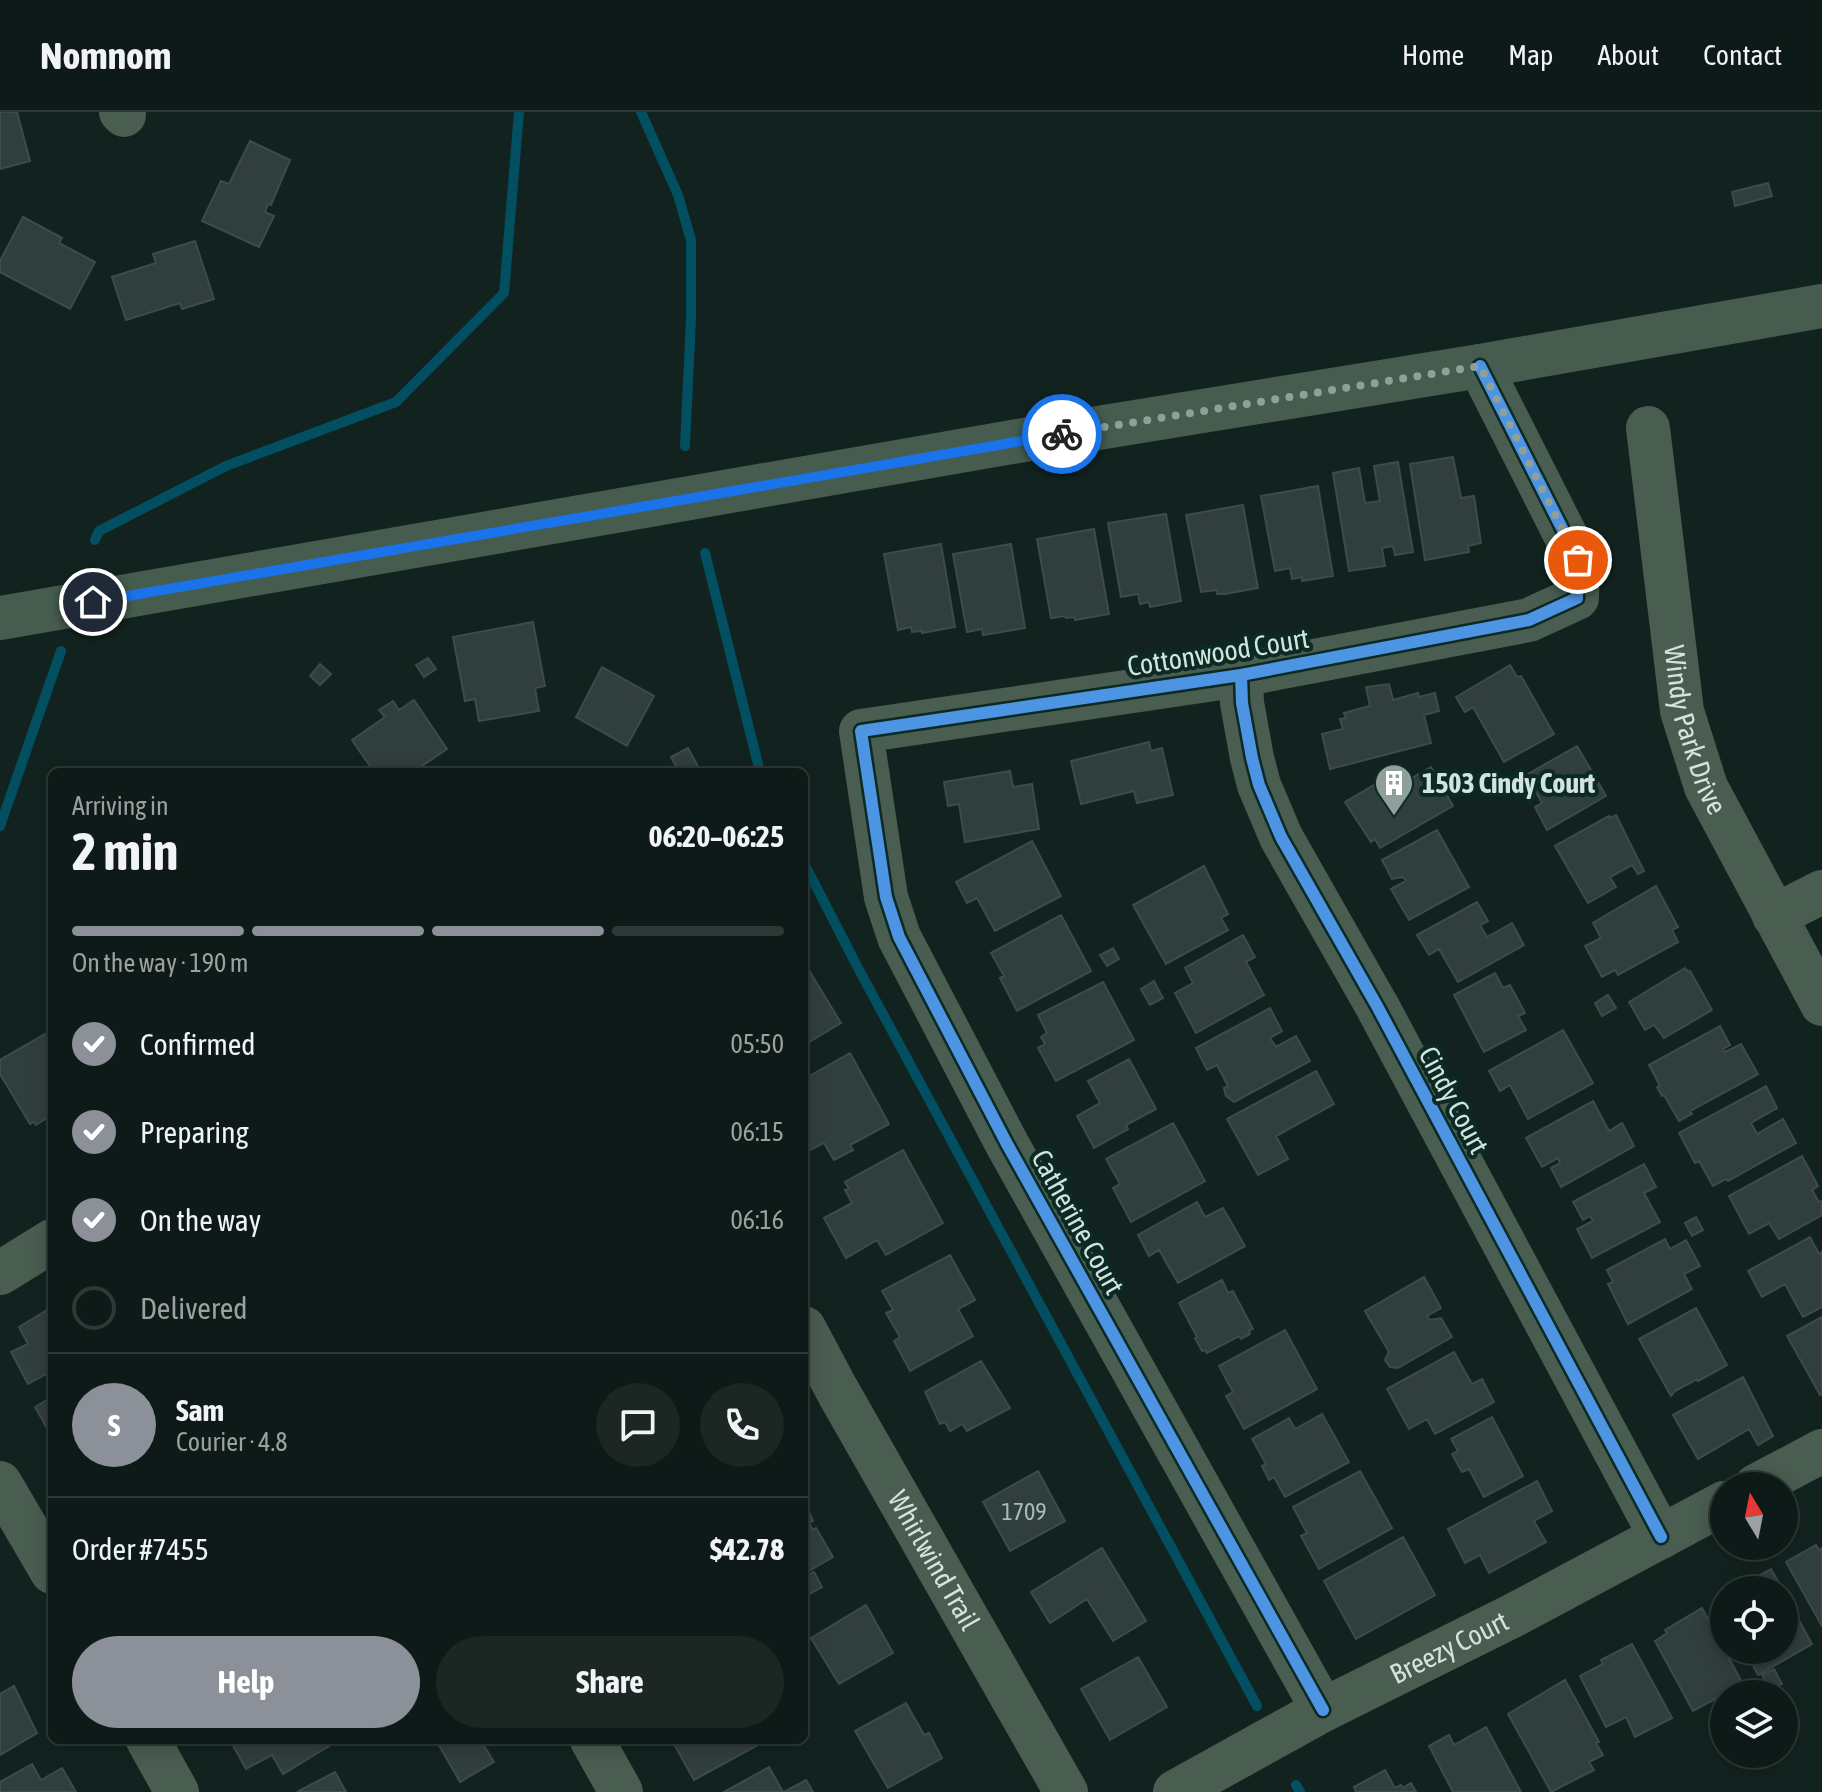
<!DOCTYPE html>
<html lang="en">
<head>
<meta charset="utf-8">
<style>
	:root { --surface:#0e1a17; --page:#1c2724; --text:#f1f3f6; --muted:#9ba1a1; --line:#2e3836; --accent:#8c9099 }
	body { margin:0; font-family:"Asap Condensed",sans-serif; background:var(--page); color:var(--text); height:100vh; display:flex; flex-direction:column; font-size:30px; white-space:nowrap }
	* { box-sizing:border-box; margin:0 }
	p { font-size:26px; color:var(--muted) }
	.icon { flex:none; width:44px; height:44px; fill:none; stroke:currentColor; stroke-width:2; stroke-linecap:round; stroke-linejoin:round }
	.map { position:relative; flex:1; overflow:hidden }
	.sheet { position:absolute; left:48px; top:656px; width:760px; height:976px; display:flex; flex-direction:column; background:var(--surface); border-radius:12px; box-shadow:0 4px 20px #0003,0 0 0 2px var(--line) }
	.sheet>* { flex:none }
	.needle { width:52px; rotate:350deg }
	.controls { position:absolute; left:1710px; top:1360px; display:grid; gap:16px }
	.controls a { display:grid; place-items:center; width:88px; height:88px; border-radius:50%; background:var(--surface); box-shadow:0 4px 20px #0003,0 0 0 2px var(--line); font-size:40px }
	.pin { position:absolute; display:grid; place-items:center; width:68px; height:68px; color:#fff; margin:-34px; border:4px solid #fff; border-radius:50%; box-shadow:0 2px 8px #0007 }
	.courier { position:absolute; display:grid; place-items:center; width:80px; height:80px; margin:-40px; border:6px solid #1a73e8; border-radius:50%; background:#fff; color:#222; box-shadow:0 2px 10px #0007 }
	.headline em { font-style:normal; font-weight:700 }
	.headline div { display:flex; flex-direction:column-reverse }
	.headline { display:flex; align-items:center; justify-content:space-between; height:136px; padding:0 24px }
	h1 { font-size:52px; font-weight:700; line-height:60px }
	.bar { display:grid; grid-template-columns:repeat(4,1fr); gap:12px 8px; align-content:center; height:96px; padding:0 24px }
	.bar i { height:10px; border-radius:6px; background:var(--line) }
	.bar .current { background:var(--accent) }
	.bar p { grid-column:span 4 }
	.line { display:flex; align-items:center; gap:20px; padding:0 24px; border-top:2px solid var(--line) }
	.line div { flex:1 }
	.round { display:grid; place-items:center; flex:none; width:84px; height:84px; border-radius:42px; background:var(--page) }
	ol { padding:0 24px; list-style:none }
	li { display:flex; align-items:center; gap:24px; height:88px }
	li p { margin-inline-start:auto }
	li .icon { padding:8px; border-radius:50%; background:var(--accent); color:#fff; stroke-width:4 }
	li:last-child { color:var(--muted) }
	li i { width:44px; height:44px; border:4px solid var(--line); border-radius:50% }
	.action { display:flex; gap:16px; margin-top:auto; padding:16px 24px }
	.action a { flex:1; height:92px; border-radius:48px; background:var(--accent); color:#fff; font-size:32px; font-weight:700; line-height:92px; text-align:center }
	.action a+a { background:var(--page); color:var(--text) }
	header { display:flex; align-items:center; gap:48px; box-sizing:border-box; height:112px; padding:0 40px; background:var(--surface); border-bottom:2px solid var(--line) }
	header strong { font-size:38px }
	nav { display:flex; gap:44px; margin-inline-start:auto; font-size:28px }
	.map>svg:first-child { display:block }
</style>
</head>
<body>
<header>
<strong>Nomnom</strong>
<nav><a>Home</a><a>Map</a><a>About</a><a>Contact</a></nav>
</header>
<div class="map">
<svg width="1822" height="1680" viewBox="0 0 1822 1680">
	<rect width="100%" height="100%" fill="#12231f"/>
	<g fill="none" stroke-linecap="round" stroke-linejoin="round">
		<path stroke="#024f61" stroke-width="10" d="M641 0 678 83 691 128V207L685 334
			M95 428 99 419 226 354 396 290 504 181 519 0
			M705 441 760 660
			M0 714 61 539
			M804 751 858 856 1257 1594
			M1296 1673 1300 1680"/>
	</g>
	<path fill="#303e3d" stroke="#3d4b49" stroke-width="2" d="M0 0H17L30 49 0 57Z
		M250 29 290 48 271 93 268 92 265 100 274 104 259 135 202 109 221 69 229 72Z
		M1768 71 1772 84 1735 94 1732 80Z
		M23 105 62 126 59 131 95 150 70 197 0 160V149Z
		M195 129 214 187 182 197 180 191 126 208 112 165 156 151 153 142Z
		M1453 345 1461 386 1474 384 1481 431 1468 434 1469 440 1425 448 1410 352Z
		M1398 350 1413 440 1395 443 1393 434 1382 436 1385 454 1349 459 1333 361 1359 356 1365 391 1380 389 1374 354Z
		M1318 374 1333 464 1302 469V465L1292 467 1290 456 1275 459 1261 384Z
		M1243 393 1258 476 1225 482H1217L1216 478 1201 480 1186 403Z
		M1166 402 1181 489 1150 495 1149 490 1140 492 1138 482 1121 485 1108 411Z
		M1094 417 1109 502 1075 508V505L1066 506 1065 504 1051 506 1037 427Z
		M941 432 955 515 922 521V519L912 520 911 515 898 518 884 442Z
		M1011 432 1025 516 983 523 982 517 967 520 953 442Z
		M533 510 545 574 535 576 539 599 479 609 475 587 465 589 453 525Z
		M428 546 436 557 424 565 416 553Z
		M320 552 331 562 320 573 310 564Z
		M1510 553 1517 565 1521 564 1554 622 1504 650 1473 595 1465 600 1456 585Z
		M602 555 654 584 627 634 576 605Z
		M1389 572 1393 588 1418 581 1419 585 1435 581 1439 599 1424 603 1431 631 1330 657 1322 622 1343 617 1340 607 1346 606 1344 601 1370 594 1366 575Z
		M414 588 447 637 422 654 424 660H374L352 628 385 605 379 598 393 589 399 598Z
		M1149 630 1151 639 1162 636 1173 683 1137 691 1134 679 1081 692 1071 649Z
		M1577 634 1606 684 1547 718 1535 695 1542 691 1526 663Z
		M688 636 700 658 679 660 671 645Z
		M1431 655 1453 694 1380 736 1375 727 1371 730 1345 690 1377 671 1384 682Z
		M1010 659 1013 675 1032 672 1039 717 965 730 959 692 948 694 944 670Z
		M1616 703 1644 759 1638 762 1632 753 1610 765 1616 775 1588 791 1555 734 1609 704 1610 706Z
		M1437 718 1469 775 1409 808 1391 777 1406 769 1403 765 1392 767 1382 748Z
		M1032 729 1061 784 995 819 977 786 967 791 956 770Z
		M1204 754 1228 802 1221 806 1228 818 1166 852 1133 793Z
		M1656 774 1678 815 1672 818 1678 830 1618 863 1615 858 1602 865 1585 834 1601 826 1593 811Z
		M1477 790 1488 809 1480 813 1487 825 1512 811 1524 833 1458 870 1439 837 1429 843 1417 823Z
		M1061 803 1091 859 1017 899 1000 866 1004 864 991 841Z
		M1243 823 1255 845 1246 850 1264 883 1196 921 1175 881 1193 871 1185 856Z
		M1113 836 1119 847 1107 854 1100 843Z
		M804 850 841 911 804 933Z
		M1685 856 1688 860 1690 859 1712 898 1664 926 1654 913 1645 918 1629 890Z
		M1495 861 1503 876 1510 873 1525 901 1518 904 1526 918 1484 940 1454 883Z
		M1154 869 1163 886 1150 893 1141 877Z
		M1103 870 1134 928 1056 969 1038 936 1045 932 1041 925 1047 921 1038 903Z
		M1608 883 1616 896 1602 904 1595 891Z
		M1270 896 1282 919 1270 926 1276 935 1296 924 1310 949 1234 990 1226 984 1224 976 1228 974 1217 953 1207 958 1196 936Z
		M1720 914 1730 933 1723 937 1725 940 1741 932 1758 962 1690 999 1692 1002 1679 1009 1664 983 1662 984 1657 975 1660 974 1649 953Z
		M52 918V1014L47 1006 36 1013 34 1010 30 1012 0 962V948Z
		M1563 918 1593 971 1528 1007 1510 973 1500 979 1489 959Z
		M850 941 889 1012 850 1033 853 1038 834 1048 824 1031 804 1041V967Z
		M1129 947 1156 997 1126 1013 1128 1017 1094 1036 1077 1004 1100 991 1088 969Z
		M1316 959 1334 992 1276 1024 1288 1047 1258 1063 1227 1007Z
		M1766 974 1777 996 1751 1011 1757 1022 1783 1007 1796 1031 1728 1069 1726 1067 1713 1074 1699 1049 1695 1051 1679 1021Z
		M1593 989 1609 1019 1622 1011 1634 1034 1561 1075 1551 1056 1560 1051 1558 1046 1542 1055 1526 1026Z
		M1173 1011 1205 1069 1131 1110 1113 1076 1120 1072 1106 1047Z
		M903 1038 943 1111 886 1143 877 1128 846 1146 824 1106 852 1091 845 1078 849 1077 845 1070Z
		M1802 1044 1818 1074 1812 1078 1819 1090 1822 1089V1103L1779 1127 1769 1111 1749 1122 1729 1084Z
		M1644 1052 1656 1075 1644 1081 1660 1110 1592 1146 1577 1117 1593 1109 1590 1104 1583 1108 1573 1090Z
		M1197 1090 1205 1105 1223 1096 1245 1134 1178 1171 1159 1138 1149 1144 1138 1123Z
		M1696 1105 1703 1118 1692 1124 1685 1111Z
		M1810 1125 1819 1142 1822 1140V1195L1803 1205 1785 1172 1762 1185 1748 1159Z
		M1665 1127 1670 1137 1686 1128 1700 1154 1684 1162 1692 1177 1628 1212 1608 1172 1613 1170 1607 1158Z
		M950 1143 975 1188 958 1197 973 1224 910 1259 894 1229 900 1225 886 1201 893 1198 882 1179Z
		M1424 1165 1441 1196 1427 1204 1430 1208 1441 1206 1452 1225 1398 1256 1390 1255 1385 1248 1389 1240 1365 1199Z
		M1222 1168 1228 1181 1233 1179 1253 1217 1249 1218 1250 1222 1241 1227 1239 1224 1207 1241 1205 1238 1202 1239 1195 1226 1197 1225 1179 1191Z
		M52 1195V1259L28 1272 11 1240 28 1232 19 1215Z
		M1696 1196 1727 1253 1698 1269 1697 1267 1675 1279 1671 1284 1639 1227Z
		M1822 1205V1282L1820 1283 1787 1224Z
		M1285 1218 1317 1277 1244 1317 1226 1284 1233 1280 1219 1254Z
		M1454 1240 1472 1272 1482 1267 1494 1290 1435 1322 1427 1307 1409 1317 1387 1277Z
		M981 1249 1010 1296 967 1319 962 1312 950 1319 945 1310 940 1312 925 1280Z
		M1743 1265 1773 1324 1758 1333 1749 1317 1698 1347 1673 1303Z
		M52 1285V1325L35 1295Z
		M1322 1302 1349 1350 1285 1385 1274 1365 1269 1368 1262 1354 1266 1352 1252 1327 1289 1306 1295 1317Z
		M1492 1305 1523 1364 1484 1385 1469 1357 1462 1360 1452 1342 1458 1339 1451 1327Z
		M1038 1359 1065 1409 1010 1439 983 1390Z
		M1360 1359 1392 1416 1319 1457 1301 1424 1307 1421 1293 1395Z
		M1537 1369 1552 1399 1534 1409 1546 1430 1489 1461 1480 1443 1465 1451 1448 1417Z
		M809 1400 813 1409 809 1411 813 1418 816 1416 833 1445 804 1462V1403Z
		M1403 1425 1435 1483 1356 1527 1324 1469Z
		M1816 1433 1819 1438 1822 1436V1514L1786 1450Z
		M1102 1436 1146 1509 1113 1529 1087 1487 1050 1511 1031 1480Z
		M1771 1457 1783 1478H1754L1749 1469Z
		M814 1460 822 1475 804 1485V1466Z
		M1784 1481 1812 1532 1758 1563 1745 1538H1784Z
		M866 1493 893 1541 839 1572 811 1526Z
		M1702 1496 1743 1572 1693 1599 1655 1529 1667 1521 1665 1518Z
		M1632 1532 1672 1606 1635 1625 1626 1605 1606 1615 1580 1564 1603 1552 1601 1548Z
		M1138 1545 1167 1595 1110 1628 1081 1577Z
		M1774 1557 1782 1572 1770 1578 1762 1563Z
		M1565 1568 1599 1630 1596 1631 1603 1643 1589 1650 1594 1658 1551 1680 1508 1602Z
		M14 1574 37 1621 0 1643V1582Z
		M906 1591 924 1623 929 1621 942 1646 888 1676 855 1619Z
		M1486 1615 1521 1680H1453L1429 1634 1449 1623 1454 1633Z
		M235 1628H339L283 1662 272 1643 246 1657 231 1630Z
		M436 1628H483L481 1629 494 1650 460 1670Z
		M686 1628H767L694 1668 675 1634Z
		M32 1652 41 1668 62 1656 76 1680H0V1670Z
		M769 1655 783 1680H724Z
		M1385 1658 1395 1676 1401 1673 1403 1676 1411 1671 1416 1680H1356L1354 1675Z
		M335 1660 346 1680H297Z
		M806 1668 813 1680H784Z"/>
	<g fill="none" stroke-linecap="round" stroke-linejoin="round">
		<g stroke="#4a5d51" stroke-width="44">
			<path d="M121 0 124 3"/>
			<path id="s1" d="M1648 316 1682 599 1706 675 1822 892"/>
			<path d="M1241 563 1242 591 1252 646 1259 673 1281 725 1377 894 1661 1425"/>
			<path d="M1774 804 1822 780"/>
			<path d="M0 1161 52 1129"/>
			<path id="s2" d="M804 1216 837 1278 1066 1680"/>
			<path d="M0 1371 52 1460"/>
			<path d="M1756 1374 1822 1339"/>
			<path d="M1323 1598 1007 1032 899 825 886 785 861 619 1241 563 1529 508 1577 486 1578 448 1480 254"/>
			<path d="M148 1628 177 1680"/>
			<path d="M592 1628 621 1680"/>
			<path id="s3" d="M1175 1680 1323 1598 1514 1503 1724 1391"/>
		</g>
		<path stroke="#455c4f" stroke-width="44" d="M0 506 1018 329 1480 254 1822 194"/>
		<g stroke="#0b2a23" stroke-width="17">
			<path id="cycleway" d="M1241 563 1242 591 1252 646 1259 673 1281 725 1377 894 1661 1425
				M1323 1598 1007 1032 899 825 886 785 861 619 1241 563 1529 508 1577 486 1578 448 1480 254"/>
		</g>
		<use href="#cycleway" stroke="#4d94e3" stroke-width="12"/>
	</g>
	<g fill="none" stroke-linecap="round" stroke-linejoin="round">
		<path stroke="#8fa09c" stroke-width="8" stroke-dasharray="0 14.4" d="M1062 322 1480 254 1578 448"/>
		<path stroke="#1a73e8" stroke-width="10" d="M93 490 1062 322"/>
	</g>
	<defs>
		<g id="building-pin" transform="scale(2)"><path d="M0 17L-7.5 6A9.5 9.5 0 1 1 7.5 6Z" fill="#8fa09c" stroke="#0b2a23"/><path d="M-4-6H4V6H1V3H-1V6H-4ZM-2.5-4.3h1.7v1.8h-1.7ZM.8-4.3h1.7v1.8H.8ZM-2.5-1h1.7V.8h-1.7ZM.8-1h1.7V.8H.8Z" fill="#fff"/></g>
	</defs>
	<g fill-rule="evenodd">
		<use href="#building-pin" x="1394" y="671"/>
	</g>
	<g text-anchor="middle" dominant-baseline="central" stroke-width="8" stroke-linejoin="round" paint-order="stroke">
		<g font-size="24" fill="#aabab6">
			<text x="1024" y="1399">1709</text>
		</g>
		<g font-size="28" fill="#d3e4df" stroke="#0b2a23">
			<text transform="translate(1218 540) rotate(-9)">Cottonwood Court</text>
			<text stroke="none"><textPath href="#s1" startOffset="306">Windy Park Drive</textPath></text>
			<text transform="translate(1454 988) rotate(62)">Cindy Court</text>
			<text transform="translate(1078 1110) rotate(61)">Catherine Court</text>
			<text stroke="none"><textPath href="#s2" startOffset="266">Whirlwind Trail</textPath></text>
			<text stroke="none"><textPath href="#s3" startOffset="310">Breezy Court</textPath></text>
		</g>
		<g font-size="28" font-weight="bold" fill="#d3e4df" stroke="#0b2a23" text-anchor="start">
			<text x="1422" y="671">1503 Cindy Court</text>
		</g>
	</g>
</svg>
<div class="controls">
<a><svg class="needle" viewBox="-14 -14 28 28"><path d="M0-13l5 13h-10z" fill="#e53935"/><path d="M0 13l5-13h-10z" fill="#9ba1a1"/></svg></a>
<a><svg class="icon" aria-label="locate" viewBox="0 0 24 24"><circle cx="12" cy="12" r="6"/><path d="M12 2v4M12 18v4M2 12h4M18 12h4"/></svg></a>
<a><svg class="icon" aria-label="layers" viewBox="0 0 24 24"><path d="M12 4l9 5-9 5-9-5zM3 14l9 5 9-5"/></svg></a>
</div>
<div class="pin" style="left:1578px;top:448px;background:#ea580c"><svg class="icon" aria-label="bag" viewBox="0 0 24 24"><path d="M5 8h14l-1 12H6zM9 8a3 3 0 0 1 6 0"/></svg></div>
<div class="pin" style="left:93px;top:490px;background:#1f2937"><svg class="icon" aria-label="home" viewBox="0 0 24 24"><path d="M3 11l9-7 9 7M6 9v11h12V9"/></svg></div>
<div class="courier" style="left:1062px;top:322px"><svg class="icon" aria-label="bike" viewBox="0 0 24 24"><circle cx="6" cy="16" r="4"/><circle cx="18" cy="16" r="4"/><path d="M6 16l4-8h5l3 8M10 8l3 8H6M13 5h3"/></svg></div>
<section class="sheet">
<div class="headline"><div><h1>2 min</h1><p>Arriving in</p></div><em>06:20–06:25</em></div>
<div class="bar"><i class="current"></i><i class="current"></i><i class="current"></i><i></i><p>On the way · 190 m</p></div>
<ol>
<li><svg class="icon" aria-label="check" viewBox="0 0 24 24"><path d="M5 12l5 5 9-10"/></svg>Confirmed<p>05:50</p></li>
<li><svg class="icon" aria-label="check" viewBox="0 0 24 24"><path d="M5 12l5 5 9-10"/></svg>Preparing<p>06:15</p></li>
<li><svg class="icon" aria-label="check" viewBox="0 0 24 24"><path d="M5 12l5 5 9-10"/></svg>On the way<p>06:16</p></li>
<li><i></i>Delivered</li>
</ol>
<div class="line" style="height:144px"><b class="round" style="background:var(--accent);color:#fff">S</b><div><b>Sam</b><p>Courier · 4.8</p></div><a class="round"><svg class="icon" aria-label="chat" viewBox="0 0 24 24"><path d="M4 5h16v11H9l-5 4z"/></svg></a><a class="round"><svg class="icon" aria-label="phone" viewBox="0 0 24 24"><path d="M5 4h4l2 5-3 2q2 4 5 5l2-3 5 2v4C11 20 4 13 5 4z"/></svg></a></div>
<div class="line" style="height:104px"><div>Order #7455</div><b>$42.78</b></div>
<div class="action"><a>Help</a><a>Share</a></div>
</section>
</div>
</body>
</html>
